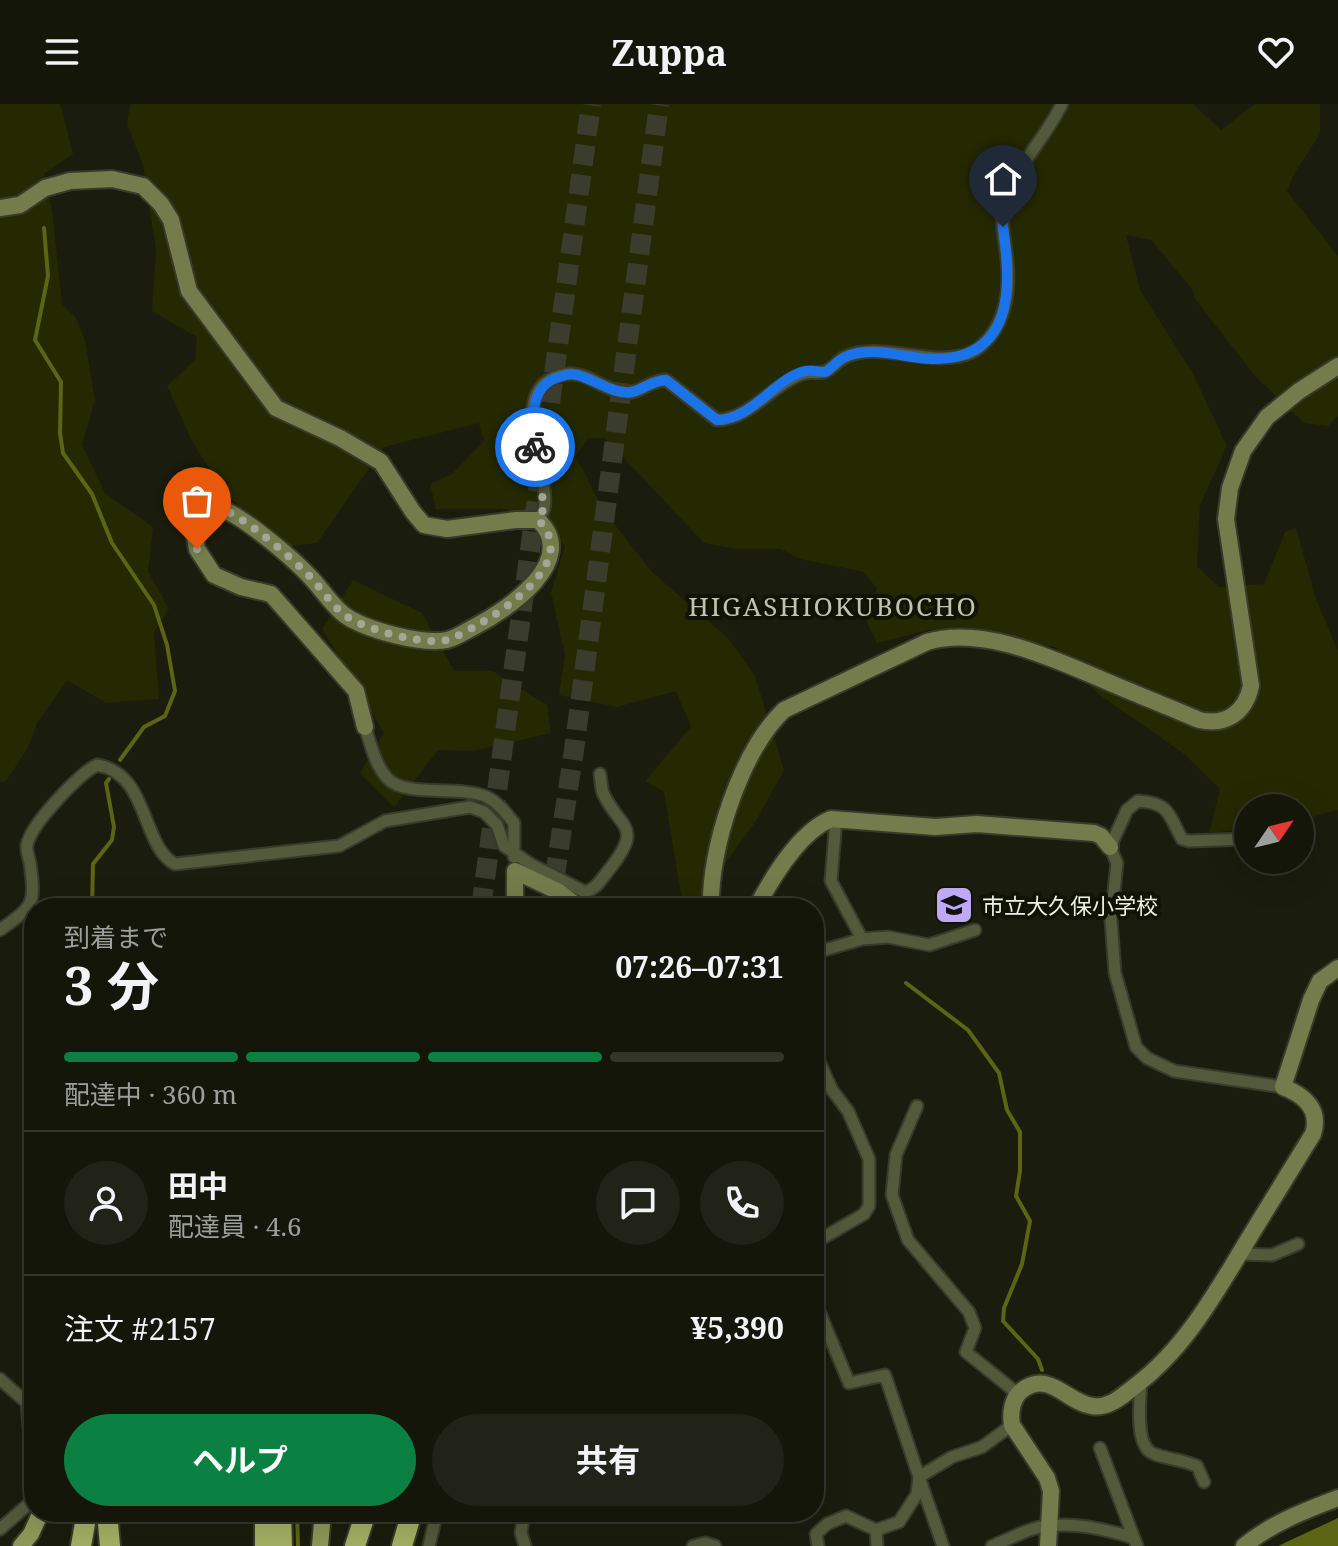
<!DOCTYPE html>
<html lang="ja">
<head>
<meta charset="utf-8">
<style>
	:root { --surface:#14160a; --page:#212318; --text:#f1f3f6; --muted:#9d9f9c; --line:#33352b; --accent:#0b8043 }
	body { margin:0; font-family:"Noto Serif","Noto Sans JP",serif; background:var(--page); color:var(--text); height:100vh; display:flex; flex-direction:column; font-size:30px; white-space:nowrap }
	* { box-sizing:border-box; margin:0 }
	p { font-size:26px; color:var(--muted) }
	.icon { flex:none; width:44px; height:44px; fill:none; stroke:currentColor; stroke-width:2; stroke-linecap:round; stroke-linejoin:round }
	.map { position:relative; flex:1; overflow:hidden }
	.details { position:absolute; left:24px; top:794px; width:800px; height:624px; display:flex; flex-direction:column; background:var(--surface); border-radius:32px; box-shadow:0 8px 32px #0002,0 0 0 2px var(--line) }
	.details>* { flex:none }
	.needle { width:52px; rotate:55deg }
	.buttons { position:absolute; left:1234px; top:690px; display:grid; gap:16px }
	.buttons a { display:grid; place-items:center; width:80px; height:80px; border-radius:50%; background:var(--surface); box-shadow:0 8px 32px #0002,0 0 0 2px var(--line); font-size:40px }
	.pin { position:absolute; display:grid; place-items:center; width:68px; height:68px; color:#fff; margin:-82px -34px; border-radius:50% 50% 50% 0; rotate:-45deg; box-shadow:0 0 8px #0007 }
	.pin .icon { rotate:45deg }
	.courier { position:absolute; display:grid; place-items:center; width:80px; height:80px; margin:-40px; border:6px solid #1a73e8; border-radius:50%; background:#fff; color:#222; box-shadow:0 2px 10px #0007 }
	.headline em { font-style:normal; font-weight:700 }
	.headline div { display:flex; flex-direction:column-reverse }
	.headline { display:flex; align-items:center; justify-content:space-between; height:136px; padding:0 40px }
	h1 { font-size:52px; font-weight:700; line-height:60px }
	.bar { display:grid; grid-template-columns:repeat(4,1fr); gap:12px 8px; align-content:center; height:96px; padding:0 40px }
	.bar i { height:10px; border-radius:6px; background:var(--line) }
	.bar .active { background:var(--accent) }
	.bar p { grid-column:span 4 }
	.line { display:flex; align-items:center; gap:20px; padding:0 40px; border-top:2px solid var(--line) }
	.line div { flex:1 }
	.round { display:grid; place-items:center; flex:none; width:84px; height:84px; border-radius:42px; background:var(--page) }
	.action { display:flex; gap:16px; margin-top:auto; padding:16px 40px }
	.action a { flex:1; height:92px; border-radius:48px; background:var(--accent); color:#fff; font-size:32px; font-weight:700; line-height:92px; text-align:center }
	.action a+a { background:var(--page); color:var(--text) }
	header { display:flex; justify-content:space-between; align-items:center; height:104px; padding:0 40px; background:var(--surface); font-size:36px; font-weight:700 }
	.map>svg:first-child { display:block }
</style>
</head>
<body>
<header><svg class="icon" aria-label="menu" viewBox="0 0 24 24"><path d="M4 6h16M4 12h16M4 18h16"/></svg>Zuppa<svg class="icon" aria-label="heart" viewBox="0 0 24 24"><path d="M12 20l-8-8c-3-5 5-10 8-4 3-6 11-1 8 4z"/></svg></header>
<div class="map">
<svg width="1338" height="1442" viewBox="0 0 1338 1442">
	<rect width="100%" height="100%" fill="#1a1d0d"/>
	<path fill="#242901" d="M0 0H60L73 50 44 70 52 106 62 200 76 214 85 236 95 296 82 341 105 389 153 423 148 467 169 505 154 528 159 595 106 599 67 576 37 619 28 644 6 677 0 678Z
		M130 0H1193L1221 26 1255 0H1320V30L1294 70 1287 87 1338 152V312L1328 322 1304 319 1256 273 1195 195 1193 186 1151 136 1126 131 1140 186 1192 268 1227 342 1200 401 1197 462 1219 483 1264 480 1285 428 1296 424 1316 495 1338 547V706L1300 716V704H1248V725L1209 729 1220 685 1183 649 1097 589 1055 543 933 525 877 539 867 518 877 485 864 468 801 455 781 445H738L704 439 605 334H588L576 353 605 408 652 468 728 534 755 572 784 666 756 717 698 796 683 802 664 688 645 677 691 623 676 587 617 603 559 591 565 551 551 488 565 441 507 405H436L430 380 452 370 484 337 479 319 384 343 317 439 286 443 228 393 194 341 167 282 195 256 197 233 152 207 156 147 143 61 127 20Z
		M353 476 422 509 454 567H493L547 601 551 629 473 647 438 646 394 703 360 669 384 629 322 525Z"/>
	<path fill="#5b6513" d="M1338 1414V1442H1278Z"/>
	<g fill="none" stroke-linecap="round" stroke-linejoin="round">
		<path stroke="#5b6513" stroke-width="4" d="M44 124 48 172 35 236 61 278 60 329 63 349 92 390 112 439 154 501 167 541 175 587 165 612 144 623 120 656
			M92 804 93 760 112 736 114 723 106 679 109 675
			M906 879 968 926 999 969 1007 1006 1020 1028V1067L1016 1092 1030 1117 1022 1160 1004 1204 1003 1217 1038 1255 1042 1266
			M297 1408 298 1442"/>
		<path stroke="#3a3d2d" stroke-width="20" stroke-dasharray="20 10" stroke-linecap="butt" d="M481 804 591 0
			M550 804 574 646 659 0"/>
		<g stroke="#383b2b" stroke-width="15">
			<path id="street" d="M538 416C540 412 543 409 544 405 552 369 500 281 567 270 589 267 609 292 632 288 644 286 649 277 666 276L717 316C748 315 768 286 795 273 808 266 811 270 824 268 831 266 837 258 843 254 880 235 930 265 970 249 978 246 987 237 992 230 1009 206 1010 176 1006 148 1004 132 1000 115 1005 100 1016 61 1045 35 1062 0
				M365 623C371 641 375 661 388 675 407 694 461 681 487 693 499 699 506 709 514 719V753
				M836 715 831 777 862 835
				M1248 735 1189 737 1182 735C1168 710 1170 699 1138 697L1127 706 1110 743 1117 759 1111 816 1115 869 1136 943 1147 954 1174 967 1283 983
				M0 826C33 802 36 802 30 759 29 754 26 746 27 741 31 720 79 670 97 661 149 669 141 742 175 760L339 742 385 717 470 703 484 708 497 721 504 742 532 761 585 788C596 785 601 776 608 767 645 721 620 726 603 689 601 683 601 675 600 670
				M814 855 821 847 862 835 888 833 929 841 975 826
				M814 946 832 986 848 1007 869 1055V1102L864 1110 814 1139
				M917 1002 896 1051 892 1091 908 1136 969 1208 975 1224 966 1248 1018 1290
				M1239 1150 1272 1151 1298 1140
				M814 1195 849 1279 885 1271 919 1373 917 1390 899 1418 876 1426 846 1412 827 1420 816 1430 818 1442
				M0 1275 27 1299 34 1381
				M1141 1278C1140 1296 1134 1343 1154 1350 1168 1355 1183 1356 1197 1362L1204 1378
				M1100 1344 1137 1442
				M524 1408 521 1429 525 1442
				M0 1425 31 1398 34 1381
				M876 1426 877 1442
				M429 1442 437 1408
				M693 1442 705 1439 715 1442
				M943 1442 919 1373 952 1353 982 1343 1012 1321
				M992 1442C1007 1436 1023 1427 1040 1423 1072 1417 1104 1425 1134 1434"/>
		</g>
		<g stroke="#383b2b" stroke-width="20">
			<path id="secondary" d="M0 104 20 101 45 84 70 77 112 75 143 82 161 100 171 116 189 187 276 304 340 334 381 358 413 408 424 421 447 425 516 416H538C581 456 507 506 474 523 466 527 456 534 447 536 422 541 367 526 346 512 334 504 323 487 313 476 296 457 244 412 221 405 216 404 208 405 202 405L193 422 197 445 214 471 241 483 271 490 356 587 365 623
				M515 804V767L559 788 580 804
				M711 804C709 745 741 647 784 606L927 538C985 521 1055 556 1108 578 1138 591 1169 603 1199 616 1226 622 1245 609 1251 582L1226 415 1230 384 1243 347 1267 313 1299 287 1338 262
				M756 804C772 774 799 728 831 715L935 723 977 720 1094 729 1101 732 1110 743
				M1048 1442 1051 1387 1047 1374 1012 1321C1010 1309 1012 1295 1021 1287 1049 1265 1066 1298 1092 1302 1109 1305 1122 1292 1135 1282 1181 1248 1211 1197 1240 1149 1264 1109 1289 1069 1313 1030 1321 1005 1304 991 1283 983L1311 896 1320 877 1338 864
				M1244 1442C1272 1419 1304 1407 1338 1394"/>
		</g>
		<g stroke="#383b2b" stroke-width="20">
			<path id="primary" d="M21 1442 31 1430 41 1408
				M320 1442 323 1408"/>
		</g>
		<g stroke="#383b2b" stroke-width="24">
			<path id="highway" d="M107 1408 110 1442
				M265 1408V1442
				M281 1408 282 1442
				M81 1442 87 1408
				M355 1442 366 1408
				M402 1442 412 1408"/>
		</g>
		<use href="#street" stroke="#53593b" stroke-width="11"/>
		<use href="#secondary" stroke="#747c4c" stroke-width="16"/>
		<use href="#primary" stroke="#8d9858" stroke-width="16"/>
		<use href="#highway" stroke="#a3b063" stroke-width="20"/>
	</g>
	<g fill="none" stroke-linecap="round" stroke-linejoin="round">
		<path stroke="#a3a699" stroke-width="8" stroke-dasharray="0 14.4" d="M197 445 193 422 202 405C208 405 216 404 221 405 244 412 296 457 313 476 323 487 334 504 346 512 367 526 422 541 447 536 456 534 466 527 474 523 507 505 580 456 538 416L544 404 535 343"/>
		<path stroke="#1a73e8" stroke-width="10" d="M535 343C533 317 528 282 559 273 568 270 574 269 583 273 598 278 614 290 631 288 643 286 650 277 666 276L717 316C754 315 775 273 806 267 812 266 820 268 826 268 832 263 838 256 845 253 872 241 903 254 931 255 1014 256 1012 185 1003 123"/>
	</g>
	<defs>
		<g id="school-square" transform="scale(2)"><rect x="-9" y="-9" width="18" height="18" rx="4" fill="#bea9f4" stroke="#111405"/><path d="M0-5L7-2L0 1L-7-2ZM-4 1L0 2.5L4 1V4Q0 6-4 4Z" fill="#111"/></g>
	</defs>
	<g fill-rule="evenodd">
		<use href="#school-square" x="954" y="801"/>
	</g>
	<g text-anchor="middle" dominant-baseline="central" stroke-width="8" stroke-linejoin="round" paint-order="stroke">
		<g font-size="22" fill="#edf0e5" stroke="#111405" text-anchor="start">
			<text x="982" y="801">市立大久保小学校</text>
		</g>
		<g font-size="26" letter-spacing="2" fill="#bfc4af" stroke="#111405">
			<text x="833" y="502">HIGASHIOKUBOCHO</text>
		</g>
	</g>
</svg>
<div class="buttons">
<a><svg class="needle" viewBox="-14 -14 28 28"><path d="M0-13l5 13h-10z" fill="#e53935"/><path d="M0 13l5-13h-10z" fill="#9d9f9c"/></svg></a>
</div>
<div class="pin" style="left:197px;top:445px;background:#ea580c"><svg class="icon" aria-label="bag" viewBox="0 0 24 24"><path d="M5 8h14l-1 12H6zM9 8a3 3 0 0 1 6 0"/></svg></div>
<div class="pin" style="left:1003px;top:123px;background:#1f2937"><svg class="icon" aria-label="home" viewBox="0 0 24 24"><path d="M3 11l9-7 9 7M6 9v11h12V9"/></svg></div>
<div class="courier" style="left:535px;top:343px"><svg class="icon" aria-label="bike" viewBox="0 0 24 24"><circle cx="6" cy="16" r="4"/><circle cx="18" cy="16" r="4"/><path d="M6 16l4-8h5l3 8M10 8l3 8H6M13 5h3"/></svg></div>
<section class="details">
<div class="headline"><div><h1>3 分</h1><p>到着まで</p></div><em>07:26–07:31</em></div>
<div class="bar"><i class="active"></i><i class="active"></i><i class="active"></i><i></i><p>配達中 · 360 m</p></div>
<div class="line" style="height:144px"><a class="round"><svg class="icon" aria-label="person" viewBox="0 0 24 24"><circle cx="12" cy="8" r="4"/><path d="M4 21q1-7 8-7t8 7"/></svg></a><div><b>田中</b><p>配達員 · 4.6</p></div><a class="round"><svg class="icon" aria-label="chat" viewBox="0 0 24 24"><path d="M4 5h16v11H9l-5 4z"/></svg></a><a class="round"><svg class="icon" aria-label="phone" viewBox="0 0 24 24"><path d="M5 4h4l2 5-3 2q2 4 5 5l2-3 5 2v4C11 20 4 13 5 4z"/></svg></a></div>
<div class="line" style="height:104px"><div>注文 #2157</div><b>¥5,390</b></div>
<div class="action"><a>ヘルプ</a><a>共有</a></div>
</section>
</div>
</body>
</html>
